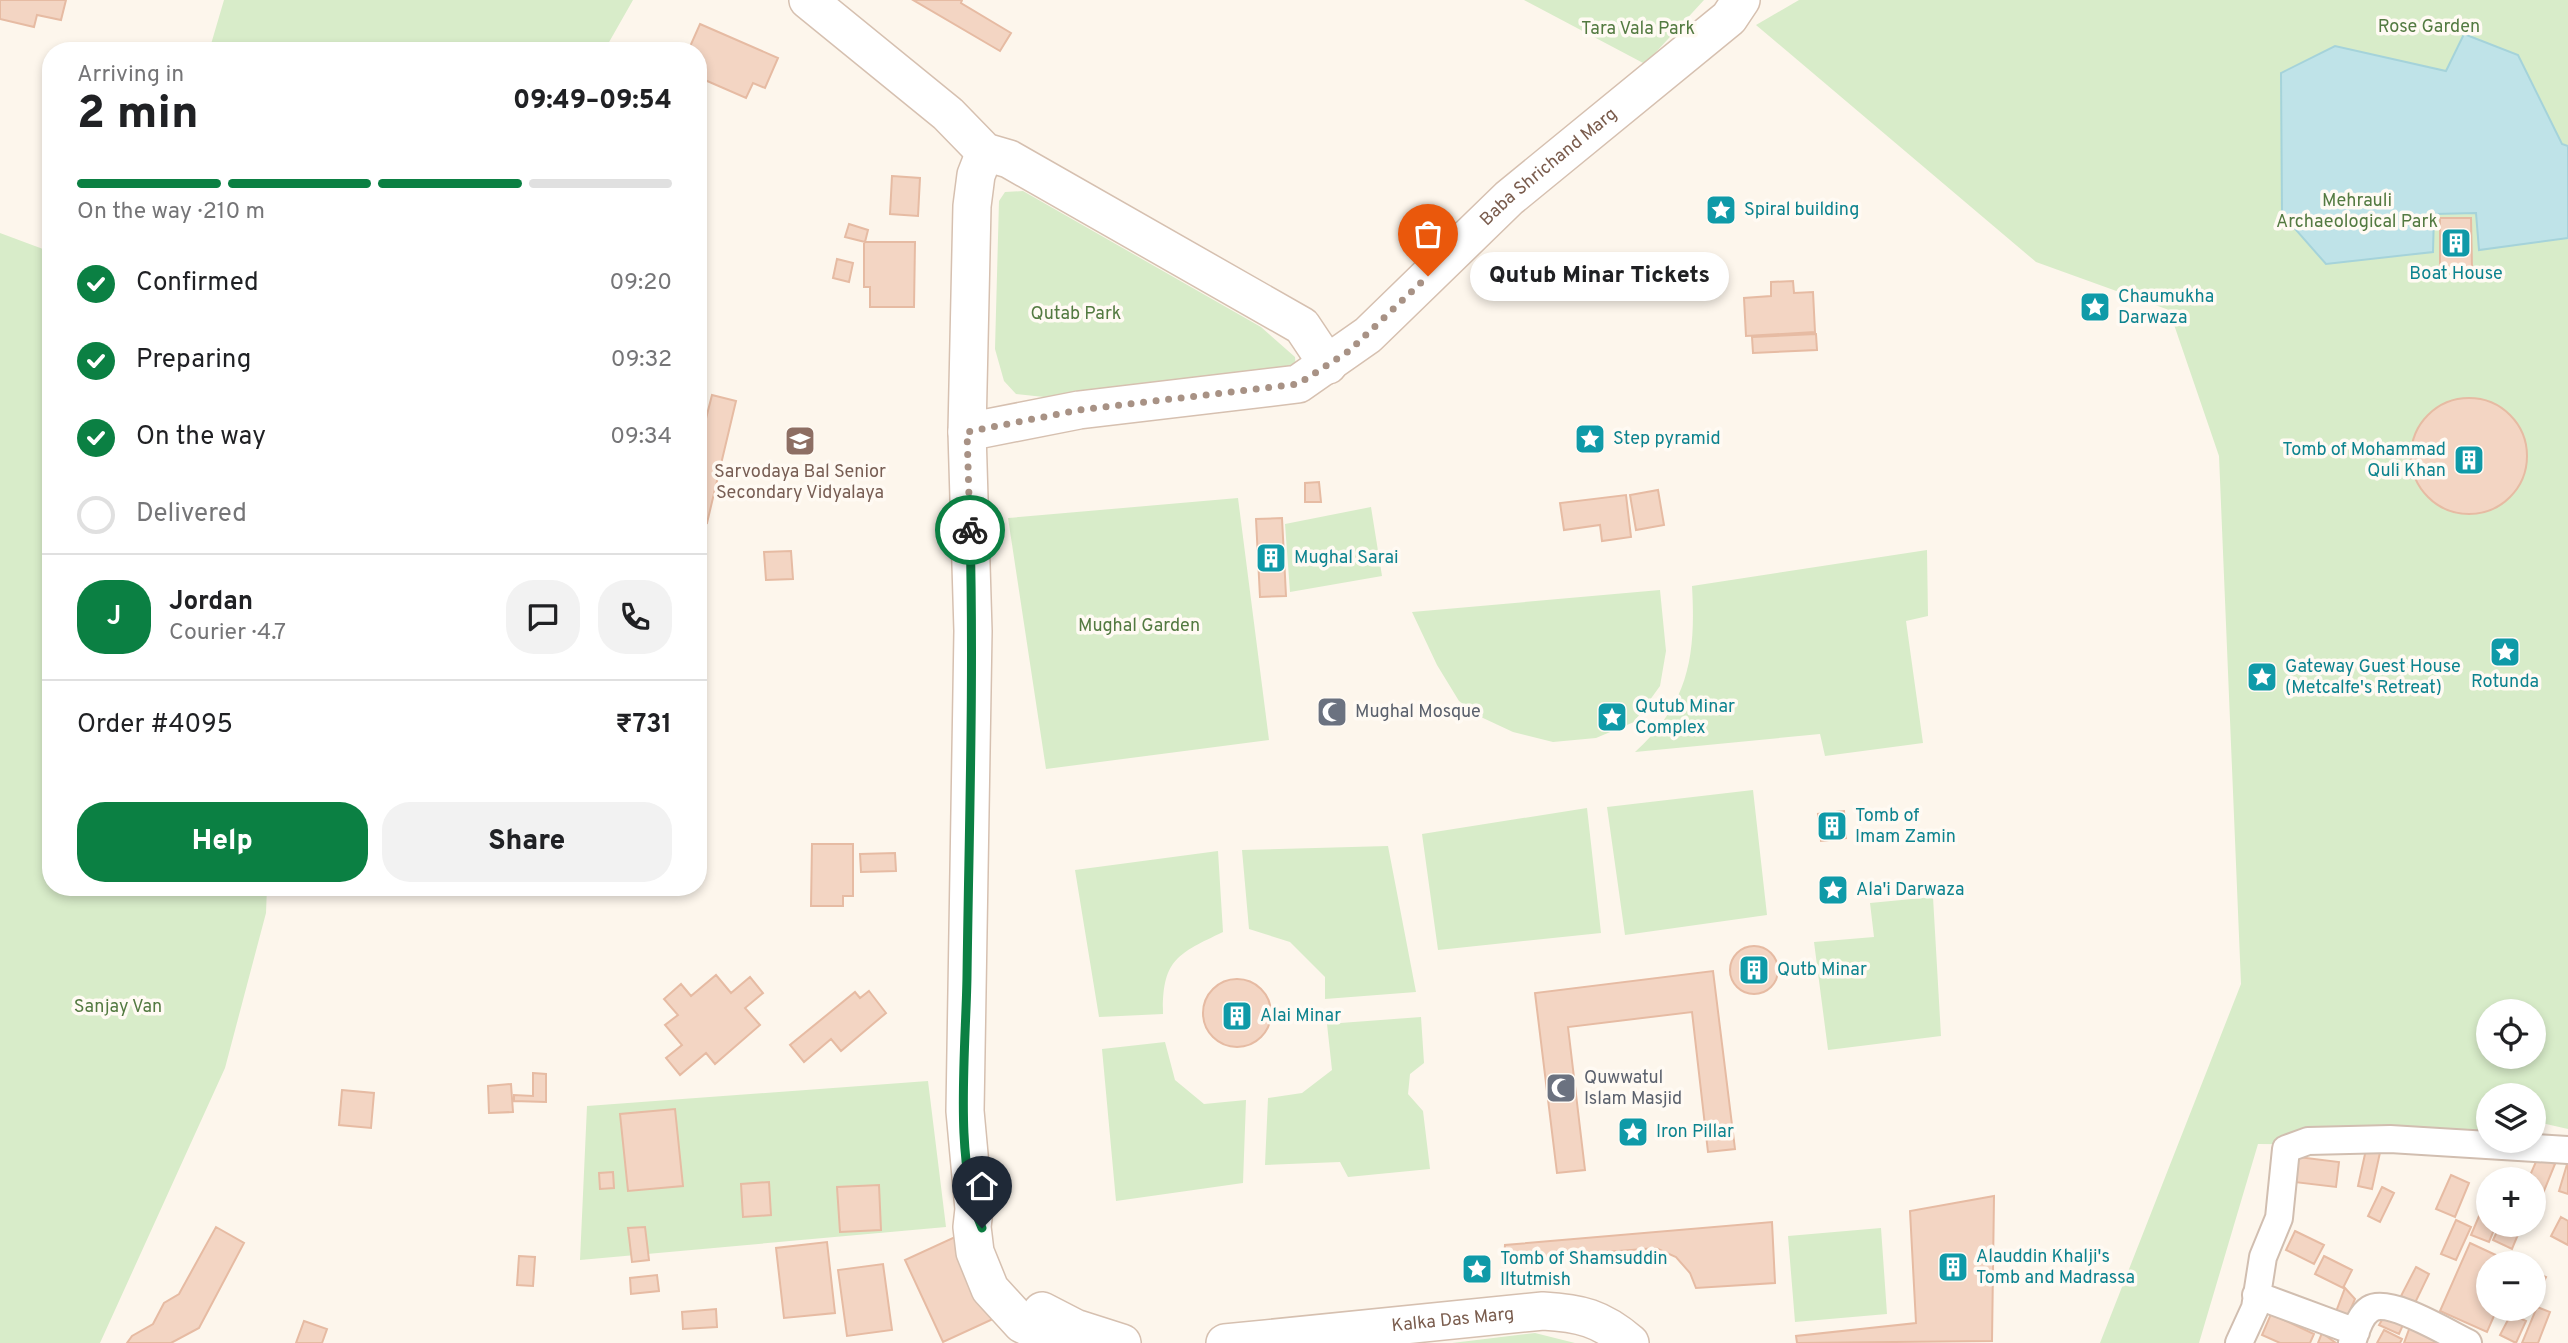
<!DOCTYPE html>
<html lang="en">
<head>
<meta charset="utf-8">
<style>
	:root { --surface:#fff; --page:#f2f2f2; --text:#202124; --muted:#757577; --line:#e0e0e0; --accent:#0b8043 }
	body { margin:0; font-family:Overpass,sans-serif; background:var(--page); color:var(--text); height:100vh; display:flex; flex-direction:column; font-size:26px; white-space:nowrap }
	* { box-sizing:border-box; margin:0 }
	p { font-size:23px; color:var(--muted) }
	.icon { flex:none; width:38px; height:38px; fill:none; stroke:currentColor; stroke-width:2; stroke-linecap:round; stroke-linejoin:round }
	.map { position:relative; flex:1; overflow:hidden }
	.sheet { position:absolute; left:42px; top:42px; width:665px; height:854px; display:flex; flex-direction:column; background:var(--surface); border-radius:28px; box-shadow:0 4px 10px #0003 }
	.sheet>* { flex:none }
	.controls { position:absolute; left:2476px; top:999px; display:grid; gap:14px }
	.controls a { display:grid; place-items:center; width:70px; height:70px; border-radius:50%; background:var(--surface); box-shadow:0 4px 10px #0003; font-size:35px }
	.pin { position:absolute; display:grid; place-items:center; width:60px; height:60px; color:#fff; margin:-72px -30px; border-radius:50% 50% 50% 0; rotate:-45deg; box-shadow:0 0 7px #0007 }
	.pin .icon { rotate:45deg }
	.courier { position:absolute; display:grid; place-items:center; width:70px; height:70px; margin:-35px; border:5px solid #0b8043; border-radius:50%; background:#fff; color:#222; box-shadow:0 2px 9px #0007 }
	.bubble { position:absolute; height:49px; border-radius:24px; background:var(--surface); box-shadow:0 4px 10px #0003; font-size:23px; font-weight:800; line-height:49px; text-align:center }
	.headline em { font-style:normal; font-weight:800 }
	.headline div { display:flex; flex-direction:column-reverse }
	.headline { display:flex; align-items:center; justify-content:space-between; height:119px; padding:0 35px }
	h1 { font-size:46px; font-weight:800; line-height:52px }
	.bar { display:grid; grid-template-columns:repeat(4,1fr); gap:10px 7px; align-content:center; height:84px; padding:0 35px }
	.bar i { height:9px; border-radius:5px; background:var(--line) }
	.bar .current { background:var(--accent) }
	.bar p { grid-column:span 4 }
	.line { display:flex; align-items:center; gap:18px; padding:0 35px; border-top:2px solid var(--line) }
	.line div { flex:1 }
	.round { display:grid; place-items:center; flex:none; width:74px; height:74px; border-radius:28px; background:var(--page) }
	ol { padding:0 35px; list-style:none }
	li { display:flex; align-items:center; gap:21px; height:77px }
	li p { margin-inline-start:auto }
	li .icon { padding:7px; border-radius:50%; background:var(--accent); color:#fff; stroke-width:4 }
	li:last-child { color:var(--muted) }
	li i { width:38px; height:38px; border:4px solid var(--line); border-radius:50% }
	.action { display:flex; gap:14px; margin-top:auto; padding:14px 35px }
	.action a { flex:1; height:80px; border-radius:28px; background:var(--accent); color:#fff; font-size:28px; font-weight:800; line-height:80px; text-align:center }
	.action a+a { background:var(--page); color:var(--text) }
	.map>svg:first-child { display:block }
</style>
</head>
<body>
<div class="map">
<svg width="2568" height="1343" viewBox="0 0 2568 1343">
	<rect width="100%" height="100%" fill="#fdf6ec"/>
	<path fill="#d8ecc9" fill-rule="evenodd" d="M224 0H633L604 51H209Z
		M1524 0H1704L1645 64Z
		M1799 0H2568V1129L2546 1124 2534 1127V1096H2488V1136L2442 1146 2258 1144 2199 1343H2100L2241 984 2219 456 2169 310 2036 262 1756 25ZM2488 1012H2534V1057H2488Z
		M1023 191 1261 327 1295 357 1296 368 1282 383 1044 397 1016 394 1004 381 995 349 999 201 1005 192Z
		M0 233 51 252V887H267L266 913 225 1068 100 1343H0Z
		M1238 498 1269 740 1046 769 1008 518Z
		M1371 507 1382 576 1290 592 1285 524Z
		M1927 550 1928 616 1906 621 1923 743 1825 756 1820 734 1635 752C1689 703 1696 656 1692 586Z
		M1660 590 1666 651 1660 686 1634 722 1596 738 1553 742 1513 732 1483 718 1459 701 1437 665 1412 612Z
		M1753 790 1767 915 1625 935 1607 807Z
		M1587 808 1601 933 1438 950 1422 834Z
		M1388 846 1416 992 1325 999V977L1290 942 1249 929 1242 850Z
		M1218 851 1223 932C1177 954 1162 960 1163 1014L1099 1017 1075 870Z
		M1933 897 1941 1036 1828 1050 1814 942 1874 937 1870 903Z
		M1421 1017 1424 1063 1410 1074 1408 1094 1423 1111 1430 1169 1348 1177 1340 1162 1265 1165 1268 1098 1302 1093 1332 1070 1327 1024Z
		M1165 1042 1175 1080 1204 1104 1246 1100 1243 1183 1116 1201 1102 1049Z
		M928 1081 946 1227 580 1260 587 1106Z
		M1881 1228 1887 1314 1795 1322 1788 1236Z
		M1535 1333 1575 1343H1452Z"/>
	<path fill="#bfe3e8" stroke="#a5d3da" stroke-width="2" d="M2464 34 2518 55 2562 144 2568 146V238L2479 250 2476 213 2434 214 2433 252 2326 264 2282 214 2281 73 2335 46 2446 71Z"/>
	<path fill="#f3d5c3" stroke="#e6bba3" stroke-width="2" d="M0 0H66L61 20 37 15 34 27 0 19Z
		M913 0H962L961 3 1011 33 1000 51Z
		M700 24 778 58 765 88 753 83 746 98 698 77V51H688Z
		M892 176 920 178 918 216 890 214Z
		M2440 218H2471L2472 268H2440Z
		M849 224 868 230 865 242 845 237Z
		M864 242H915L914 307H870V287H864Z
		M837 259 853 263 849 282 833 278Z
		M1793 281 1794 293 1813 292 1815 332 1746 336 1744 298 1771 296V282Z
		M1816 334 1817 350 1753 353 1752 337Z
		M712 395 736 401 707 523 698 521V450Z
		M2411 456a58 58 0 1 1 116 0a58 58 0 1 1-116 0Z
		M1319 482 1321 502H1305V483Z
		M1658 490 1664 525 1636 530 1630 495Z
		M1626 495 1631 537 1602 541 1600 525 1564 530 1560 503Z
		M1282 518 1286 596 1260 597 1256 519Z
		M791 551 793 579 766 580 764 552Z
		M1844 811 1846 838 1821 841 1818 814Z
		M812 844H853V896H843V906H811Z
		M895 853 896 871 861 872 860 854Z
		M1730 970a24 24 0 1 1 48 0a24 24 0 1 1-48 0Z
		M1713 971 1735 1149 1708 1152 1692 1012 1568 1027 1585 1170 1557 1173 1535 993Z
		M716 975 731 993 750 977 763 993 745 1008 760 1025 715 1064 706 1053 680 1075 666 1058 682 1045 665 1025 678 1015 664 999 681 984 691 996Z
		M1203 1013a34 34 0 1 1 68 0a34 34 0 1 1-68 0Z
		M869 991 886 1013 841 1051 831 1039 804 1062 790 1045 855 992 860 998Z
		M533 1073 546 1074V1102L514 1101V1095L533 1096Z
		M511 1084 513 1112 489 1113 488 1086Z
		M342 1090 374 1093 371 1128 339 1125Z
		M675 1109 683 1186 628 1191 620 1114Z
		M2367 1145 2381 1148 2372 1189 2358 1186Z
		M2298 1157 2339 1162 2336 1187 2294 1182Z
		M2538 1157 2555 1164 2539 1203 2534 1201V1180H2528Z
		M2568 1161V1194L2559 1191Z
		M613 1172 614 1188 600 1189 599 1173Z
		M2451 1175 2469 1183 2455 1217 2436 1209Z
		M769 1182 771 1215 743 1217 741 1184Z
		M879 1185 881 1230 840 1232 837 1187Z
		M2382 1187 2394 1193 2380 1222 2368 1216Z
		M1994 1196 1992 1341 1797 1343 1796 1336 1916 1323 1910 1211Z
		M2485 1202 2488 1204V1225H2496L2489 1242 2471 1235Z
		M2561 1217 2568 1221V1245L2551 1236Z
		M2456 1220 2471 1227 2456 1260 2441 1254Z
		M1772 1222 1775 1283 1696 1288 1690 1273 1676 1257 1656 1248 1504 1260 1505 1245Z
		M2500 1225H2522L2512 1249 2493 1240Z
		M216 1227 244 1243 199 1328 171 1343H127L132 1336 153 1324 164 1303 179 1294Z
		M645 1227 649 1260 632 1262 628 1228Z
		M2295 1231 2324 1245 2314 1264 2286 1250Z
		M955 1237 993 1319 943 1342 905 1260Z
		M827 1242 835 1313 784 1318 776 1248Z
		M2470 1243 2515 1264H2488V1309H2497L2487 1332 2440 1311Z
		M519 1256 535 1257 533 1286 517 1285Z
		M2324 1256 2352 1270 2343 1288 2315 1274Z
		M883 1264 892 1330 847 1336 838 1270Z
		M2416 1267 2429 1274 2415 1303 2401 1296Z
		M2534 1272 2546 1277 2534 1302Z
		M657 1275 659 1291 631 1294 630 1278Z
		M2345 1288 2355 1299 2346 1320 2334 1317Z
		M2537 1307 2550 1312 2538 1343H2522Z
		M716 1309 717 1327 683 1329 682 1312Z
		M2388 1310 2406 1318 2399 1334 2379 1325Z
		M2271 1314 2314 1334 2310 1343H2280L2262 1335Z
		M2511 1314 2526 1321 2516 1343 2500 1335Z
		M304 1321 327 1329 322 1343H296Z
		M2411 1324 2444 1343H2404Z
		M2384 1330 2402 1339 2400 1343H2377Z
		M2322 1333 2336 1343H2318Z"/>
	<g fill="none" stroke-linecap="round" stroke-linejoin="round">
		<g stroke="#d1beb0" stroke-width="30">
			<path id="street" d="M2256 1295 2356 1332
				M2239 1343 2255 1308 2263 1257 2279 1218 2286 1149 2308 1141 2390 1139 2568 1150
				M2352 1343C2356 1331 2359 1316 2370 1309 2389 1297 2449 1334 2468 1343"/>
		</g>
		<g stroke="#d6c0b0" stroke-width="40">
			<g id="secondary">
				<path d="M808 0 948 114 985 152 1009 159 1302 326 1328 365"/>
				<path d="M985 152 976 175 972 206 967 432 973 631 965 1111 974 1209 972 1227 975 1252 990 1289 1022 1324 1064 1343"/>
				<path id="s1" d="M967 432 1079 410 1298 384 1368 335 1509 198 1729 18 1741 0"/>
				<path d="M1042 1311 1075 1328 1122 1343"/>
				<path id="s2" d="M1225 1343 1543 1311C1580 1313 1601 1318 1630 1343"/>
			</g>
		</g>
		<use href="#street" stroke="#fff" stroke-width="26"/>
		<use href="#secondary" stroke="#fff" stroke-width="37"/>
	</g>
	<g fill="none" stroke-linecap="round" stroke-linejoin="round">
		<path stroke="#a89285" stroke-width="7" stroke-dasharray="0 12.6" d="M970 530 967 432 1079 410 1298 384 1349 351 1428 276"/>
		<path stroke="#0b8043" stroke-width="9" d="M970 530C974 679 969 828 967 976 966 1049 953 1163 982 1228"/>
	</g>
	<defs>
		<g id="sight-square" transform="scale(1.575)"><rect x="-9" y="-9" width="18" height="18" rx="4" fill="#0f9aa8" stroke="#fffaf3"/><path d="M0-6L1.8-2.2L6-1.7L2.9 1.2L3.7 5.4L0 3.3L-3.7 5.4L-2.9 1.2L-6-1.7L-1.8-2.2Z" fill="#fff"/></g>
		<g id="building-square" transform="scale(1.575)"><rect x="-9" y="-9" width="18" height="18" rx="4" fill="#0f9aa8" stroke="#fffaf3"/><path d="M-4-6H4V6H1V3H-1V6H-4ZM-2.5-4.3h1.7v1.8h-1.7ZM.8-4.3h1.7v1.8H.8ZM-2.5-1h1.7V.8h-1.7ZM.8-1h1.7V.8H.8Z" fill="#fff"/></g>
		<g id="school-square" transform="scale(1.575)"><rect x="-9" y="-9" width="18" height="18" rx="4" fill="#8d6e63" stroke="#fffaf3"/><path d="M0-5L7-2L0 1L-7-2ZM-4 1L0 2.5L4 1V4Q0 6-4 4Z" fill="#fff"/></g>
		<g id="mosque-square" transform="scale(1.575)"><rect x="-9" y="-9" width="18" height="18" rx="4" fill="#6b7280" stroke="#fffaf3"/><path d="M3.5-4.9A6 6 0 1 0 3.5 4.9A5 5 0 1 1 3.5-4.9Z" fill="#fff"/></g>
	</defs>
	<g fill-rule="evenodd">
		<use href="#sight-square" x="1721" y="210"/>
		<use href="#building-square" x="2456" y="243"/>
		<use href="#sight-square" x="2095" y="307"/>
		<use href="#sight-square" x="1590" y="439"/>
		<use href="#school-square" x="800" y="441"/>
		<use href="#building-square" x="2469" y="460"/>
		<use href="#building-square" x="1271" y="558"/>
		<use href="#sight-square" x="2505" y="652"/>
		<use href="#sight-square" x="2262" y="677"/>
		<use href="#mosque-square" x="1332" y="712"/>
		<use href="#sight-square" x="1612" y="717"/>
		<use href="#building-square" x="1832" y="826"/>
		<use href="#sight-square" x="1833" y="890"/>
		<use href="#building-square" x="1754" y="970"/>
		<use href="#building-square" x="1237" y="1016"/>
		<use href="#mosque-square" x="1561" y="1088"/>
		<use href="#sight-square" x="1633" y="1132"/>
		<use href="#building-square" x="1953" y="1267"/>
		<use href="#sight-square" x="1477" y="1269"/>
	</g>
	<g text-anchor="middle" dominant-baseline="central" stroke-width="7" stroke-linejoin="round" paint-order="stroke">
		<g font-size="18" fill="#537a41" stroke="#fffaf3">
			<text x="2429" y="27">Rose Garden</text>
			<text x="1638" y="29">Tara Vala Park</text>
			<text x="2357" y="201">Mehrauli<tspan x="2357" dy="21">Archaeological Park</tspan></text>
			<text x="1076" y="314">Qutab Park</text>
			<text x="1139" y="626">Mughal Garden</text>
			<text x="118" y="1007">Sanjay Van</text>
		</g>
		<g font-size="18" fill="#7a5c4d" stroke="#fffaf3">
			<text stroke="none"><textPath href="#s1" startOffset="667">Baba Shrichand Marg</textPath></text>
			<text stroke="none"><textPath href="#s2" startOffset="229">Kalka Das Marg</textPath></text>
		</g>
		<g font-size="18" fill="#0d838f" stroke="#fffaf3" text-anchor="start">
			<text x="1744" y="210">Spiral building</text>
			<text x="2456" y="274" text-anchor="middle">Boat House</text>
			<text x="2118" y="297">Chaumukha<tspan x="2118" dy="21">Darwaza</tspan></text>
			<text x="1613" y="439">Step pyramid</text>
			<text x="2446" y="450" text-anchor="end">Tomb of Mohammad<tspan x="2446" dy="21">Quli Khan</tspan></text>
			<text x="1294" y="558">Mughal Sarai</text>
			<text x="2285" y="667">Gateway Guest House<tspan x="2285" dy="21">(Metcalfe's Retreat)</tspan></text>
			<text x="2505" y="682" text-anchor="middle">Rotunda</text>
			<text x="1635" y="707">Qutub Minar<tspan x="1635" dy="21">Complex</tspan></text>
			<text x="1855" y="816">Tomb of<tspan x="1855" dy="21">Imam Zamin</tspan></text>
			<text x="1856" y="890">Ala'i Darwaza</text>
			<text x="1777" y="970">Qutb Minar</text>
			<text x="1260" y="1016">Alai Minar</text>
			<text x="1656" y="1132">Iron Pillar</text>
			<text x="1976" y="1257">Alauddin Khalji's<tspan x="1976" dy="21">Tomb and Madrassa</tspan></text>
			<text x="1500" y="1259">Tomb of Shamsuddin<tspan x="1500" dy="21">Iltutmish</tspan></text>
		</g>
		<g font-size="18" fill="#785e54" stroke="#fffaf3">
			<text x="800" y="472">Sarvodaya Bal Senior<tspan x="800" dy="21">Secondary Vidyalaya</tspan></text>
		</g>
		<g font-size="18" fill="#5b616d" stroke="#fffaf3" text-anchor="start">
			<text x="1355" y="712">Mughal Mosque</text>
			<text x="1584" y="1078">Quwwatul<tspan x="1584" dy="21">Islam Masjid</tspan></text>
		</g>
	</g>
</svg>
<div class="controls">
<a><svg class="icon" aria-label="locate" viewBox="0 0 24 24"><circle cx="12" cy="12" r="6"/><path d="M12 2v4M12 18v4M2 12h4M18 12h4"/></svg></a>
<a><svg class="icon" aria-label="layers" viewBox="0 0 24 24"><path d="M12 4l9 5-9 5-9-5zM3 14l9 5 9-5"/></svg></a>
<a>+</a>
<a>−</a>
</div>
<div class="pin" style="left:1428px;top:276px;background:#ea580c"><svg class="icon" aria-label="bag" viewBox="0 0 24 24"><path d="M5 8h14l-1 12H6zM9 8a3 3 0 0 1 6 0"/></svg></div>
<div class="pin" style="left:982px;top:1228px;background:#1f2937"><svg class="icon" aria-label="home" viewBox="0 0 24 24"><path d="M3 11l9-7 9 7M6 9v11h12V9"/></svg></div>
<div class="courier" style="left:970px;top:530px"><svg class="icon" aria-label="bike" viewBox="0 0 24 24"><circle cx="6" cy="16" r="4"/><circle cx="18" cy="16" r="4"/><path d="M6 16l4-8h5l3 8M10 8l3 8H6M13 5h3"/></svg></div>
<div class="bubble" style="left:1470px;top:252px;width:259px">Qutub Minar Tickets</div>
<section class="sheet">
<div class="headline"><div><h1>2 min</h1><p>Arriving in</p></div><em>09:49–09:54</em></div>
<div class="bar"><i class="current"></i><i class="current"></i><i class="current"></i><i></i><p>On the way · 210 m</p></div>
<ol>
<li><svg class="icon" aria-label="check" viewBox="0 0 24 24"><path d="M5 12l5 5 9-10"/></svg>Confirmed<p>09:20</p></li>
<li><svg class="icon" aria-label="check" viewBox="0 0 24 24"><path d="M5 12l5 5 9-10"/></svg>Preparing<p>09:32</p></li>
<li><svg class="icon" aria-label="check" viewBox="0 0 24 24"><path d="M5 12l5 5 9-10"/></svg>On the way<p>09:34</p></li>
<li><i></i>Delivered</li>
</ol>
<div class="line" style="height:126px"><b class="round" style="background:var(--accent);color:#fff">J</b><div><b>Jordan</b><p>Courier · 4.7</p></div><a class="round"><svg class="icon" aria-label="chat" viewBox="0 0 24 24"><path d="M4 5h16v11H9l-5 4z"/></svg></a><a class="round"><svg class="icon" aria-label="phone" viewBox="0 0 24 24"><path d="M5 4h4l2 5-3 2q2 4 5 5l2-3 5 2v4C11 20 4 13 5 4z"/></svg></a></div>
<div class="line" style="height:91px"><div>Order #4095</div><b>₹731</b></div>
<div class="action"><a>Help</a><a>Share</a></div>
</section>
</div>
</body>
</html>
